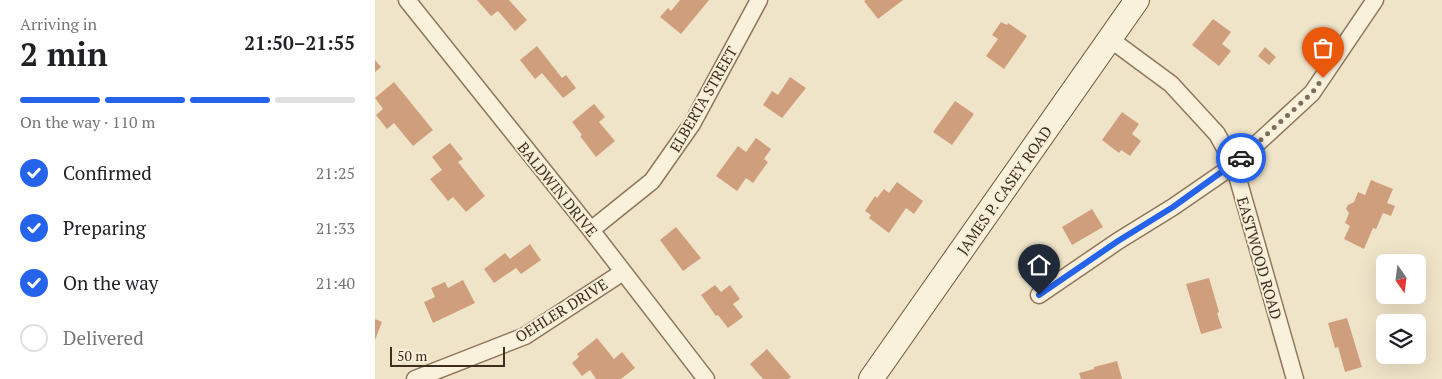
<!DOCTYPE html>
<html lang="en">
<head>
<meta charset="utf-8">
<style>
	:root { --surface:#fff; --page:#f2f2f2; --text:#202124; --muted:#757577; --line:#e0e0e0; --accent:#2563eb }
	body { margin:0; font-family:"PT Serif",serif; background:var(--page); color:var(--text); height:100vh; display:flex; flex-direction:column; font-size:19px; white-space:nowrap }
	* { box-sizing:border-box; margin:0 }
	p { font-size:16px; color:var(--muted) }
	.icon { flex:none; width:28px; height:28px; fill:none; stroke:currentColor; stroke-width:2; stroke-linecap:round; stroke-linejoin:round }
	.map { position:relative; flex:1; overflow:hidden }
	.details { display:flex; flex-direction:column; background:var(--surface); width:375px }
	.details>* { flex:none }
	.needle { width:32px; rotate:166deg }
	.fabs { position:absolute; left:1001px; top:254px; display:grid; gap:10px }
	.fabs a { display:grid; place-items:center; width:50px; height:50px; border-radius:8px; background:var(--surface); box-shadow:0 5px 20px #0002; font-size:25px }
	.scale { position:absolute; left:15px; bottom:12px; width:115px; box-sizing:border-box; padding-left:5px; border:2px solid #3d2e20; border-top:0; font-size:14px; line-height:18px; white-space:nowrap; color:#3d2e20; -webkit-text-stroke:4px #f7eed8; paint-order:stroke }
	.pin { position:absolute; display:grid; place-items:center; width:42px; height:42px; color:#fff; margin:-51px -21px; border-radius:50% 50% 50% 0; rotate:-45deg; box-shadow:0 0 5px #0007 }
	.pin .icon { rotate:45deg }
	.courier { position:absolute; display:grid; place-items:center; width:50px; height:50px; margin:-25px; border:4px solid #2563eb; border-radius:50%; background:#fff; color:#222; box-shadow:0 1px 6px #0007 }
	.headline em { font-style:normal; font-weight:800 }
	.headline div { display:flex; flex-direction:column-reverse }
	.headline { display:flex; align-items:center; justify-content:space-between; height:85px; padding:0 20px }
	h1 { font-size:32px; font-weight:800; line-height:38px }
	.bar { display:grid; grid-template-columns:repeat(4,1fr); gap:8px 5px; align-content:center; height:60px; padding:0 20px }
	.bar i { height:6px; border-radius:4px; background:var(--line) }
	.bar .current { background:var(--accent) }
	.bar p { grid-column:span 4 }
	ol { padding:0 20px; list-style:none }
	li { display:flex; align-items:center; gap:15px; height:55px }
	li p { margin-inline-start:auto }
	li .icon { padding:5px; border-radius:50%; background:var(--accent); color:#fff; stroke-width:4 }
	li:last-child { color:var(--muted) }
	li i { width:28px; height:28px; border:2px solid var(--line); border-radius:50% }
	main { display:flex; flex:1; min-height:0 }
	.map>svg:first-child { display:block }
</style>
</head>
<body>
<main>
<section class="details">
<div class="headline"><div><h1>2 min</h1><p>Arriving in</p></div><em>21:50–21:55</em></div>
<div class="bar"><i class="current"></i><i class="current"></i><i class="current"></i><i></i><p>On the way · 110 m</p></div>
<ol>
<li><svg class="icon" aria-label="check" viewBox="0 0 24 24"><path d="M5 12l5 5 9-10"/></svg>Confirmed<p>21:25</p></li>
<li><svg class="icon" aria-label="check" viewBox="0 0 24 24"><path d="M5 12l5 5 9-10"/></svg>Preparing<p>21:33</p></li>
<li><svg class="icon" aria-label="check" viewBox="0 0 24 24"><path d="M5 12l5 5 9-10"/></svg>On the way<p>21:40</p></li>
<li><i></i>Delivered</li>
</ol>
</section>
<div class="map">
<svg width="1067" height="379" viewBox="0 0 1067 379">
	<rect width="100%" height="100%" fill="#f0e4c8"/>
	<path fill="#cf9f7d" d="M102 0H134L152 20 140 31 123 11 116 16Z
		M305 0H334L306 34 285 17 293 8 296 11Z
		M491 0H528L503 19 489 1Z
		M838 19 856 32 847 44 856 51 844 66 817 45Z
		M626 22 632 25 633 23 652 36 629 69 611 56 623 39 617 35Z
		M162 46 187 78 191 75 201 88 188 98 167 73 160 79 145 60Z
		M890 47 901 57 894 65 883 56Z
		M0 60 6 67 0 72Z
		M415 77 431 88 407 118 388 105 397 91 403 95Z
		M19 82 58 130 38 146 19 123 12 129 1 115 8 109 0 98Z
		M580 101 599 114 577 145 558 132Z
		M219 104 230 117 224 122 240 141 221 157 205 136 207 135 197 122Z
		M747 112 764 124 757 134 766 141 755 156 746 150 744 153 727 140Z
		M381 138 396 149 389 159 393 162 378 183 371 178 362 191 341 176 363 146 371 152Z
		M75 143 88 159 83 162 110 196 91 212 78 197 73 201 55 179 67 170 57 157Z
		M996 180 1018 189 1012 203 1020 206 1016 216 1008 213 1001 229 998 228 989 249 969 239 975 226 970 223 974 213 971 209 973 205 979 202 983 192 990 195Z
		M522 182 548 201 539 214 531 208 514 233 494 218 496 215 490 211 500 196 502 198 509 189 514 193Z
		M717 209 728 227 697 245 687 227Z
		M301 227 326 258 308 271 285 240Z
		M155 244 166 260 146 274 141 268 119 283 109 269 130 253 135 259Z
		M834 278 844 312 842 313 847 328 826 334 811 284Z
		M88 280 100 303 58 323 49 302 60 297 56 288 70 282 73 288Z
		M340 285 346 292 355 285 365 299 358 304 368 317 353 328 343 315 341 316 326 295Z
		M972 318 987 367 970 372 963 347 960 348 953 323Z
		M0 319 7 322 0 340Z
		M222 338 239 359 247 352 260 368 246 379H221L215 370 207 376 197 363 204 357 202 354Z
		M392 349 416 377 413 379H388L375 364Z
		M742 361 747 379H706L704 373 719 369V367Z"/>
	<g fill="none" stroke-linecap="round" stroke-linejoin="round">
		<g stroke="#8d765c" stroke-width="19">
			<path id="minor" d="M32 0 216 230 331 379
				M735 39 796 84 842 134 859 165 920 379
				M216 230 277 181 317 124 384 0
				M664 295 743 241 798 207 859 165 937 93 1000 0
				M40 379 150 336 248 272"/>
		</g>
		<g stroke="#6f573f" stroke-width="26">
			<path id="secondary" d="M496 379 762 0"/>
		</g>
		<use href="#minor" stroke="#faf1dc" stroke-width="16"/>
		<use href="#secondary" stroke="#faf1dc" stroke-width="24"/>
	</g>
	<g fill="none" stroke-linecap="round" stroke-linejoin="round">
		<path stroke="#7c6e5b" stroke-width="5" stroke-dasharray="0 9" d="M866 158 937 93 948 78"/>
		<path stroke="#2563eb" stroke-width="6" d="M664 295 743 241 798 207 866 158"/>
	</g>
	<g text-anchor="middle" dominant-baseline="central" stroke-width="4" stroke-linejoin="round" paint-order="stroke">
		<g font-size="15" fill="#3d2e20" stroke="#f7eed8">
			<text transform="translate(328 99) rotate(-60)">ELBERTA STREET</text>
			<text transform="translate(183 189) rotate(51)">BALDWIN DRIVE</text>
			<text transform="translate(629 190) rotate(-55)">JAMES P. CASEY ROAD</text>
			<text transform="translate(885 258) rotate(74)">EASTWOOD ROAD</text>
			<text transform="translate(186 310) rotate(-32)">OEHLER DRIVE</text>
		</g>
	</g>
</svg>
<div class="fabs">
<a><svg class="needle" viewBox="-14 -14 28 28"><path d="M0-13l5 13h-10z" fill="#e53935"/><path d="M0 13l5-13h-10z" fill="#757577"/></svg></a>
<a><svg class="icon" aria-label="layers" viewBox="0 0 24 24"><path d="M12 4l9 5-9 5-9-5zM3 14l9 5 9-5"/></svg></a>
</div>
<div class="scale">50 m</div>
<div class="pin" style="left:948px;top:78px;background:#ea580c"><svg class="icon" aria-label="bag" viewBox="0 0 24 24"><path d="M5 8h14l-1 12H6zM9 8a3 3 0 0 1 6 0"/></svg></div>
<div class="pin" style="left:664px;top:295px;background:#1f2937"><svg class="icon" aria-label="home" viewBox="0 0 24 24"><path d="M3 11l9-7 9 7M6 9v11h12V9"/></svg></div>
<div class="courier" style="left:866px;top:158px"><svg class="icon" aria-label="car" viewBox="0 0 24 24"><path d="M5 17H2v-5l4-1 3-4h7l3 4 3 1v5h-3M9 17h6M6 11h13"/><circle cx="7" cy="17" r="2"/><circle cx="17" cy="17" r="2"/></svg></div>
</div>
</main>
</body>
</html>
